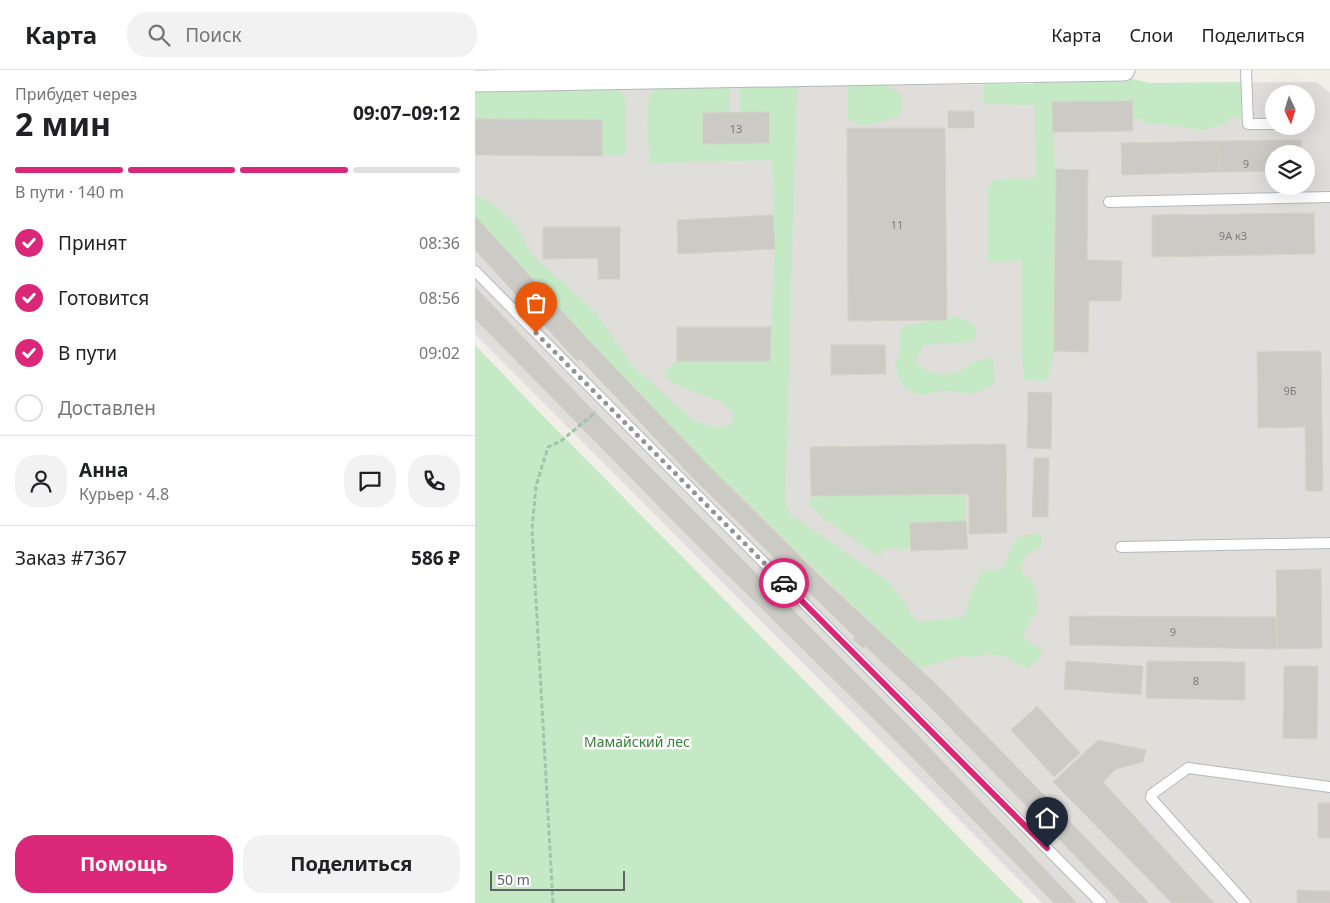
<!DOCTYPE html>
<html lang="ru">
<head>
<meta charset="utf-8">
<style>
	:root { --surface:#fff; --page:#f2f2f2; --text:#202124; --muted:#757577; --line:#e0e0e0; --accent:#db2777 }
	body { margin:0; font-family:"Noto Sans",sans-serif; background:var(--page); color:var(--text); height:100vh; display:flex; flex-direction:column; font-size:19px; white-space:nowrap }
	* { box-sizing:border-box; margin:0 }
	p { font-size:16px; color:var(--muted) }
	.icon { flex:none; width:28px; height:28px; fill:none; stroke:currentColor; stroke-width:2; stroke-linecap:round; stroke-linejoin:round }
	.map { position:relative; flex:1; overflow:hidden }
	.drawer { display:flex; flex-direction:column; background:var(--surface); width:475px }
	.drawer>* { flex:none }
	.needle { width:32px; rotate:176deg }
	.fabs { position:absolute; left:790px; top:15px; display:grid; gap:10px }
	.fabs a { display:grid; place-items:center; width:50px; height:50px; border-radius:50%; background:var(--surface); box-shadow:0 5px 20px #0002; font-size:25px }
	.scale { position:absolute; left:15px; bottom:12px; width:135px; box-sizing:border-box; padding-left:5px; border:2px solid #5f6368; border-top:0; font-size:14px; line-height:18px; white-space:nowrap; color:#5f6368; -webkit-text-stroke:4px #fff; paint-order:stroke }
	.pin { position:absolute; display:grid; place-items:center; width:42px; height:42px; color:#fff; margin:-51px -21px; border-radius:50% 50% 50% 0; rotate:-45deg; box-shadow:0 0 5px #0007 }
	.pin .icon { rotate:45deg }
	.courier { position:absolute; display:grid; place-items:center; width:50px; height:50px; margin:-25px; border:4px solid #db2777; border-radius:50%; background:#fff; color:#222; box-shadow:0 1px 6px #0007 }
	.summary em { font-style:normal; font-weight:700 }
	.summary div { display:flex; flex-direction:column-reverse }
	.summary { display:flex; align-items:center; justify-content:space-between; height:85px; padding:0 15px }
	h1 { font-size:32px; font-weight:700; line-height:38px }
	.bar { display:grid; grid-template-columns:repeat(4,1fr); gap:8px 5px; align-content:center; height:60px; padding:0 15px }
	.bar i { height:6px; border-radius:4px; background:var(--line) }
	.bar .current { background:var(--accent) }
	.bar p { grid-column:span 4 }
	.line { display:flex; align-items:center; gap:12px; padding:0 15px; border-top:1px solid var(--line) }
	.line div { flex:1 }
	.round { display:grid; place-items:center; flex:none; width:52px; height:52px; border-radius:20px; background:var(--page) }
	ol { padding:0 15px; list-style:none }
	li { display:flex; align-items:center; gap:15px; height:55px }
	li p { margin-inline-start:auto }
	li .icon { padding:5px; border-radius:50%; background:var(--accent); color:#fff; stroke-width:4 }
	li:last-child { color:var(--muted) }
	li i { width:28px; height:28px; border:2px solid var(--line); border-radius:50% }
	.button { display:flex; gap:10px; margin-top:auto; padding:10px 15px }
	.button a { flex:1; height:58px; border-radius:20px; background:var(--accent); color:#fff; font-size:20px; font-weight:700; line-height:58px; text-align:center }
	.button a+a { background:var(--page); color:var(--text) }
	header { display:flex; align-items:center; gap:30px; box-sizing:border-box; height:70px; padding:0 25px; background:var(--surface); border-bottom:1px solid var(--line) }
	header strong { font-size:24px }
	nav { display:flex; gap:28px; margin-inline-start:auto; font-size:18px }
	.search { width:350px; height:45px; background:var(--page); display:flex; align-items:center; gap:12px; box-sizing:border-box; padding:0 18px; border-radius:20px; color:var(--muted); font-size:19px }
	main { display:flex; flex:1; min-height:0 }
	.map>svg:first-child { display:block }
</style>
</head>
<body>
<header>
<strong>Карта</strong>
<div class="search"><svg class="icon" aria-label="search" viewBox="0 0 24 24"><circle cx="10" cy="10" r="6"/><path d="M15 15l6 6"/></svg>Поиск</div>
<nav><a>Карта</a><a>Слои</a><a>Поделиться</a></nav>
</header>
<main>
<section class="drawer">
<div class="summary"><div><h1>2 мин</h1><p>Прибудет через</p></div><em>09:07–09:12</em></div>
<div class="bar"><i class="current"></i><i class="current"></i><i class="current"></i><i></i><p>В пути · 140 m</p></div>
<ol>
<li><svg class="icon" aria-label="check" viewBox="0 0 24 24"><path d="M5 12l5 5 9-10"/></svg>Принят<p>08:36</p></li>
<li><svg class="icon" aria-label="check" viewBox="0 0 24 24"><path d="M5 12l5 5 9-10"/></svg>Готовится<p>08:56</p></li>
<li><svg class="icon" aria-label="check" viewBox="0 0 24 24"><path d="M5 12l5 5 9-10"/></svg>В пути<p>09:02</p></li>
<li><i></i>Доставлен</li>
</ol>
<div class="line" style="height:90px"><a class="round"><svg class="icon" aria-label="person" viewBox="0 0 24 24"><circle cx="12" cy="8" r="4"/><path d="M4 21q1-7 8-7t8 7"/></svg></a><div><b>Анна</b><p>Курьер · 4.8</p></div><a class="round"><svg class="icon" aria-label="chat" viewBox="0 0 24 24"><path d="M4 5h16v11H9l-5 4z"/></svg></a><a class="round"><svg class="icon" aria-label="phone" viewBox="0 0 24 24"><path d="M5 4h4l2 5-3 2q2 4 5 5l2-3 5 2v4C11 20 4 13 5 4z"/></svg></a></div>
<div class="line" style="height:65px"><div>Заказ #7367</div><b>586 ₽</b></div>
<div class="button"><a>Помощь</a><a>Поделиться</a></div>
</section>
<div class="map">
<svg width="855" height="833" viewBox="0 0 855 833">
	<rect width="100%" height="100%" fill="#f1efe8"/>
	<path fill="#e0deda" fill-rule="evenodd" d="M842 12 855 23V833H567L0 264V18ZM799 24H831V56H799ZM799 84H831V116H799Z"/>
	<path fill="#c5e8c5" d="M649 7 675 13 766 12V48H754L752 53 727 60 701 55 671 54 669 49H658L657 33 654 31 577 33 581 110 593 131 587 168 580 173 579 281 572 311 549 310 547 288V191H513V118L520 109 561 108 560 35 508 34V14H559L560 9Z
		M372 12 411 13 426 25 428 38 423 47 388 56 372 49Z
		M255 16V43H228V73H294V42H265V16H322L310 432 315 444 414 512 443 552 489 547 498 519 507 501 528 499C538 474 536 463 566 464L567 477C552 484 547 486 546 503L557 510 563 528V541L547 564 554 572 568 581 563 590 552 599 529 586 513 584 498 587 487 586 444 599 231 393 118 275 0 146V125L16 132 39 152 58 186 120 241 157 295 218 350 239 358 257 354 258 342 244 331 201 315 188 303 202 291H295L296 257 300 179 297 90 174 93 172 41 174 26 183 17Z
		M137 17 148 23 151 32V85L127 86V50L0 49V18Z
		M481 246 499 254 502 266 496 272 449 275 440 291 452 301 469 305 483 302 505 289 518 288 520 311 516 316 497 324 471 321 444 325 427 316 420 295 425 281V260L430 256Z
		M0 275 70 348 549 833H0Z
		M491 424V451L436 453V478L407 480V487L401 485 347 447 334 435 336 426Z"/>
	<path fill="#cccac5" stroke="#d6d1c6" d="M657 31 658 61 578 62 577 32Z
		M473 41H499V58H473Z
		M294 42V73L228 74V43Z
		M0 49 127 50V86L0 85Z
		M372 58H470L472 250 373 251Z
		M826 70V84H799V101L744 102 743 71Z
		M743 71 744 102 647 105 646 73Z
		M581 99 613 100 612 190 647 191 646 231H614L613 282 579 281Z
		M839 143 840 184 677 187V145Z
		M298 145 300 179 203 184 202 150Z
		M0 146 118 275 231 393 348 509 462 615 674 833H646L451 633 390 576 388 578 378 570 380 567 216 406 105 289 102 291 0 180Z
		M68 157H145V209H123V188L68 189Z
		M0 217 107 329 433 655 602 833H579L421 671 212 465 0 249Z
		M202 257H296L295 291H202Z
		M356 275H410L411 304 356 305Z
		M846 281 848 421H831L830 357 783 358 782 282Z
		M553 322 577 323 576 379 552 378Z
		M531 374 532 463 494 464V424L336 426 335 377Z
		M559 388H574L573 447H557Z
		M491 451 493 479 436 481 435 453Z
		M846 499 847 578 802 579 801 500Z
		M594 546 801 547 802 579 595 575Z
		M591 591 668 596 666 625 589 619Z
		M672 591 770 592V630L671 628Z
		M809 596H843L842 669 808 668Z
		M562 636 605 683 579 707 536 660Z
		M623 670 671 680 668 692 641 699 628 712 739 833H697L578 712Z
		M843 733H855V768H843Z
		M822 820 855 821V833H822Z"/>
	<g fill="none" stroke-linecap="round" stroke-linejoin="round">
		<g stroke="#b5b8bc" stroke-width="12">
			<path id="lane" d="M771 0 773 54H799
				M634 132 855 127
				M0 201 626 833
				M646 477 855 473
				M770 833 676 728 677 724 713 698 855 717"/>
		</g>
		<g stroke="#b5b8bc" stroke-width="23">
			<path id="street" d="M0 11 649 0"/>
		</g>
		<path stroke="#9cc7a9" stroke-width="3" stroke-dasharray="5 2.5" stroke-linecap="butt" d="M78 833 57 459 61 416 73 377 86 371 121 342"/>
		<use href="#lane" stroke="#fff" stroke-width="10"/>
		<use href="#street" stroke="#fff" stroke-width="21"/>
	</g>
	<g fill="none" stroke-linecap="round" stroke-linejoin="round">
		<path stroke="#929495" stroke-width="5" stroke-dasharray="0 9" d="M61 263 309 513"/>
		<path stroke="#db2777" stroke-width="6" d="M309 513 572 778"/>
	</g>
	<g text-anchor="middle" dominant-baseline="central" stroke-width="5" stroke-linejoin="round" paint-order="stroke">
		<g font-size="11" fill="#7a7d7f">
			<text x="261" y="58">13</text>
			<text x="771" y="93">9</text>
			<text x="422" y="154">11</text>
			<text x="758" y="165">9А к3</text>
			<text x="815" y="320">9Б</text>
			<text x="698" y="561">9</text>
			<text x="721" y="610">8</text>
		</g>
		<g font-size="14" fill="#348238" stroke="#fff">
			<text x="162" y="671">Мамайский лес</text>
		</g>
	</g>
</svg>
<div class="fabs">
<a><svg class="needle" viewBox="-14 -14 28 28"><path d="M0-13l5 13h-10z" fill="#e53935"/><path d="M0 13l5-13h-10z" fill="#757577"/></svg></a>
<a><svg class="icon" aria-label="layers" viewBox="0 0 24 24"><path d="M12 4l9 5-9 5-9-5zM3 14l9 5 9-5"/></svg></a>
</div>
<div class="scale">50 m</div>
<div class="pin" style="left:61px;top:263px;background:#ea580c"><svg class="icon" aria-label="bag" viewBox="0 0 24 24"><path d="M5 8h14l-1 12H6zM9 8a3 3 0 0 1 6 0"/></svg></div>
<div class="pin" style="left:572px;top:778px;background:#1f2937"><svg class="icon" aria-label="home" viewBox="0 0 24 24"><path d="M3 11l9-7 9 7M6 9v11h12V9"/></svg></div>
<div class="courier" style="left:309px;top:513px"><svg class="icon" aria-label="car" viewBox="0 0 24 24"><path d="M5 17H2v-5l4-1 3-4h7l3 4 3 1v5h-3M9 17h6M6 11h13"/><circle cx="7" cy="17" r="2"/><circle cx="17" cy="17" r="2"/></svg></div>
</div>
</main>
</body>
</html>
